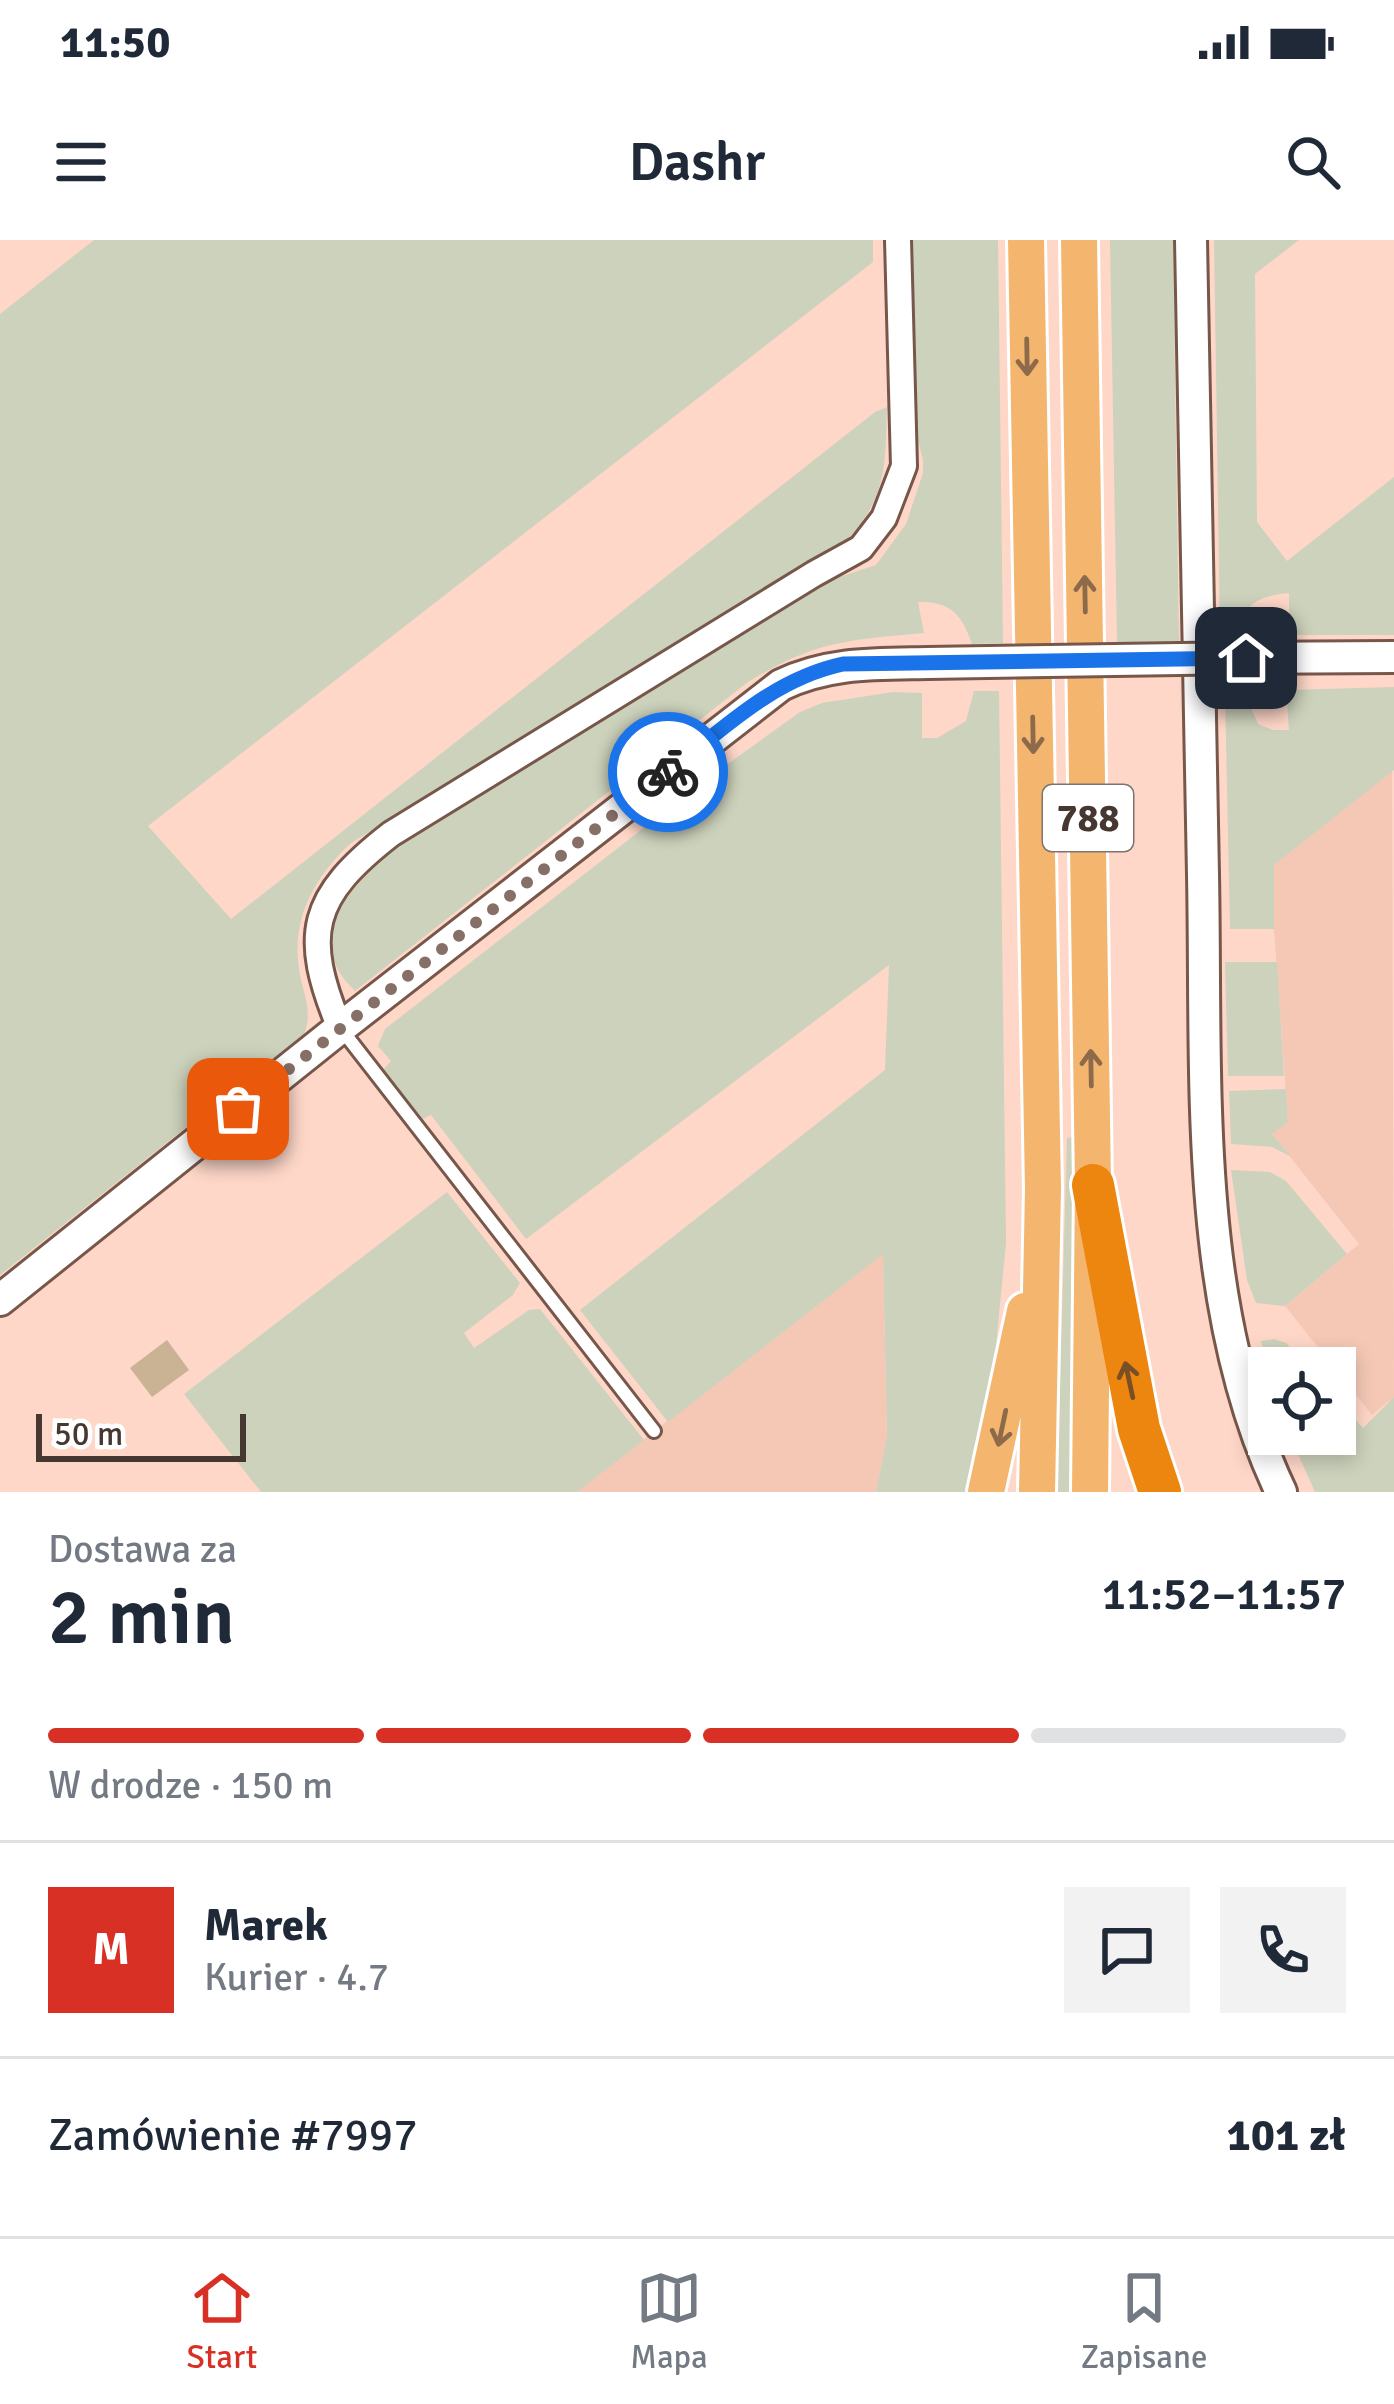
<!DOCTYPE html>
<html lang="pl">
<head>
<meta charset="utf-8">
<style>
	:root { --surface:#fff; --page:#f2f2f3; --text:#1f2937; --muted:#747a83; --line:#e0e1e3; --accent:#d93025 }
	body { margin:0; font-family:Signika,sans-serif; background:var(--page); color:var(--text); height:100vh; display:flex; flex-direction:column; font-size:45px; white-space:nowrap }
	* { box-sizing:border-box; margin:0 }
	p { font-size:39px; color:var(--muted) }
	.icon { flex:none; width:66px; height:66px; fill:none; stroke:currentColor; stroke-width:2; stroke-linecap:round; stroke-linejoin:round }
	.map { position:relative; height:1252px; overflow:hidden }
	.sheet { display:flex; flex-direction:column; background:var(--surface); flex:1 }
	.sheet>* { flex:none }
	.tools { position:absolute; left:1248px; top:1107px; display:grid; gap:24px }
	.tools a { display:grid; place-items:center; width:108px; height:108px; border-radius:0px; background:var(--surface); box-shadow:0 6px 18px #0003; font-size:60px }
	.scale { position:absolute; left:36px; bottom:30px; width:210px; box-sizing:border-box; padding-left:12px; border:6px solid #463731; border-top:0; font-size:33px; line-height:42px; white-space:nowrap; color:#463731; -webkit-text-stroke:9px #fff; paint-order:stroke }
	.pin { position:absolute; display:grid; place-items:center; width:102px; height:102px; color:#fff; margin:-51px; border-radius:24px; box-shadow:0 6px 18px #0006 }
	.courier { position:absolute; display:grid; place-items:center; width:120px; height:120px; margin:-60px; border:9px solid #1a73e8; border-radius:50%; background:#fff; color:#222; box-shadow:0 3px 15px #0007 }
	.headline em { font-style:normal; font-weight:600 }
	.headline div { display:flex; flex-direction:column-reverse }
	.headline { display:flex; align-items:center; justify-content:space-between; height:204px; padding:0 48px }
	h1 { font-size:78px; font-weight:600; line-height:90px }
	.bar { display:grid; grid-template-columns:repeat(4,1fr); gap:18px 12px; align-content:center; height:144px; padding:0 48px }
	.bar i { height:15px; border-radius:9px; background:var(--line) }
	.bar .current { background:var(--accent) }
	.bar p { grid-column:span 4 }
	.line { display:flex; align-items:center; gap:30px; padding:0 48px; border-top:3px solid var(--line) }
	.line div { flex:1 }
	.round { display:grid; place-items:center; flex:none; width:126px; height:126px; border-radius:0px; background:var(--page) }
	.status { display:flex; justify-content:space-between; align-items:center; height:84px; padding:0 60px; background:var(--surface); direction:ltr }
	.status svg { height:33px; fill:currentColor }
	header { display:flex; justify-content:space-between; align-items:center; height:156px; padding:0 48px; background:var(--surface); font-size:54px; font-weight:600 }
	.tab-bar { display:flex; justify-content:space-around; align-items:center; height:168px; border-top:3px solid var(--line); background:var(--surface); font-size:33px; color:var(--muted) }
	.tab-bar a { display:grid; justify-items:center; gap:6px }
	.tab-bar .current { color:var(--accent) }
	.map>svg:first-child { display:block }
</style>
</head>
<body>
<div class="status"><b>11:50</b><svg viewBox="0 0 49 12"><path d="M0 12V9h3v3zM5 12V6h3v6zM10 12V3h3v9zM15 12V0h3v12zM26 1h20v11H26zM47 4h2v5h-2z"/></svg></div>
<header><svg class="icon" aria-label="menu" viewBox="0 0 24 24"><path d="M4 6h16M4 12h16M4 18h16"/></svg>Dashr<svg class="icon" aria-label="search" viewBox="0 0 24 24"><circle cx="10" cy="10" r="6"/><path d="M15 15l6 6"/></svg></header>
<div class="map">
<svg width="1394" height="1252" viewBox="0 0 1394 1252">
	<rect width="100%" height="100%" fill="#fed7c8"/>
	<path fill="#f5c8b6" d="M1392 530 1394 1157 1372 1175 1285 1066 1359 1004 1272 894 1288 881 1274 689V625Z
		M883 1013 887 1196 876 1252H576Z"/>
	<path fill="#cdd2bc" d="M94 0H873V22L148 586 231 679 875 172 887 167C885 225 888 256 846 301L351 603C315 636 291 679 299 729 302 752 314 771 304 794L0 1035V74Z
		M909 0H998L1003 403 972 404C962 374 950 361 918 362L924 393C847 400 815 401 748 442L355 751C299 698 352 646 395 608L821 343 876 325 906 284 923 233V220L913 181Z
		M1110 0H1173L1179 402 1117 403Z
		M1214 0H1299L1255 34 1257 282 1287 321 1394 237V395H1289V353C1258 356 1242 364 1238 397H1220Z
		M1394 447V530L1274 625V689H1230L1225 453H1245L1258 484 1273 490H1289L1286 450Z
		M974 451H999L1006 1003 990 1168 968 1252H876L887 1196 883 1014 668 1182 580 1070 885 830 889 725 526 999 431 875 423 879 383 830 391 821 378 806 385 789 704 541 800 472 822 463 893 452 922 453V498H937L966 481Z
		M1225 722H1277L1284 836H1228Z
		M1286 849 1288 882 1272 894 1290 916 1272 907 1231 904 1229 851Z
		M1073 897 1072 1252H1057L1067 898Z
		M1231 930 1270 932 1286 941 1347 1014 1285 1066 1256 1063 1247 1040Z
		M447 952 520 1043 513 1055 464 1093 474 1108 529 1070 540 1069 644 1200 577 1252H261L184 1154Z
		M1274 1099 1286 1103 1309 1128H1269V1131L1261 1101Z
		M1335 1157 1363 1188 1394 1157V1252H1315L1289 1194H1335Z"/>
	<path fill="#cab295" d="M167 1100 189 1130 152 1157 130 1128Z"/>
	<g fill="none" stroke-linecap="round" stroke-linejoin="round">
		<g stroke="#78574b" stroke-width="18">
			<path id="service" d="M342 790 654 1191"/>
		</g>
		<g stroke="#78574b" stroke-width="30">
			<path id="minor" d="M340 788C301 694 310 657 391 594L814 334 861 308 884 278 904 226 898 0"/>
		</g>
		<g stroke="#78574b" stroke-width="36">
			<path id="tertiary" d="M1191 0C1195 212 1199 424 1203 635 1207 837 1192 1065 1281 1252
				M1246 418 1394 417
				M0 1060 340 788 781 445C829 422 876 424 928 423"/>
		</g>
		<g stroke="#fff" stroke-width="42">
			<path id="primary" d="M1026 0 1043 949 1037 1252
				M1079 0 1093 945 1090 1252
				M986 1252 1025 1071"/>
		</g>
		<g stroke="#fff" stroke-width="48">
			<path id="motorway" d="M1093 945 1139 1189 1160 1252"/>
		</g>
		<use href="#service" stroke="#fff" stroke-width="12"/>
		<use href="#minor" stroke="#fff" stroke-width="24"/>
		<use href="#tertiary" stroke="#fff" stroke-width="30"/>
		<use href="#primary" stroke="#f4b66f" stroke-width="36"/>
		<use href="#motorway" stroke="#ed860f" stroke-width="42"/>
		<g stroke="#78574b" stroke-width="36" stroke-linecap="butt">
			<path id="tertiary-bridge" d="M928 423 1246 418"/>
		</g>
		<use href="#tertiary-bridge" stroke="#fff" stroke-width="30"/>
	</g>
	<defs><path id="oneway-shaft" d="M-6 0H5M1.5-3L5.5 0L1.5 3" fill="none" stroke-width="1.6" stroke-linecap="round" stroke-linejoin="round" transform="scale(3)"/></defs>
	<g stroke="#8c6a4a">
		<use href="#oneway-shaft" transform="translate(1027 117) rotate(89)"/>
		<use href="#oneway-shaft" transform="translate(1085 354) rotate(-91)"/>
		<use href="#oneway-shaft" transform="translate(1033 495) rotate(89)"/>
		<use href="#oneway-shaft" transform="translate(1091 828) rotate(-91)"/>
		<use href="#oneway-shaft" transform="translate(1002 1188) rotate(102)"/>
	</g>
	<use stroke="#784f27" href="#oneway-shaft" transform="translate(1129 1140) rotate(-102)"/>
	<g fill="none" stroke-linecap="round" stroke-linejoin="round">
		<path stroke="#866f66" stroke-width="12" stroke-dasharray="0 21.6" d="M238 869 668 532"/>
		<path stroke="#1a73e8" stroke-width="15" d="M668 532C723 489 773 439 843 424L1246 418"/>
	</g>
	<g text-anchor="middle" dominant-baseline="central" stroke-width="10" stroke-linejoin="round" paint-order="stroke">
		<rect fill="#fff" stroke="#7e736f" stroke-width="3" x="1043" y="545" width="90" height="66" rx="9"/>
		<g font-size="39" font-weight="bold" fill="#463731">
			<text x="1088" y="578">788</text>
		</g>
	</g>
</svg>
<div class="tools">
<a><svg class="icon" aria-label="locate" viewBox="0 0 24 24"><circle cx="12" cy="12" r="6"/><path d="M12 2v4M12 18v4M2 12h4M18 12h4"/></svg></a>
</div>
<div class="scale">50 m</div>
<div class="pin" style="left:238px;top:869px;background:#ea580c"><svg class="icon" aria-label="bag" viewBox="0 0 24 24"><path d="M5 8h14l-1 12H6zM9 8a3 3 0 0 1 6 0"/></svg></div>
<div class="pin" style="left:1246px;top:418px;background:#1f2937"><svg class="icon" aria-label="home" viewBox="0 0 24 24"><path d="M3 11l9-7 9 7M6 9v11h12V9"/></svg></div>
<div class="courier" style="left:668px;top:532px"><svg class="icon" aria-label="bike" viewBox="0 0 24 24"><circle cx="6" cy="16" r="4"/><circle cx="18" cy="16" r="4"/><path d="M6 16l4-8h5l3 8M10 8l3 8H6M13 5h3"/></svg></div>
</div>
<section class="sheet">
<div class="headline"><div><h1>2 min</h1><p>Dostawa za</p></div><em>11:52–11:57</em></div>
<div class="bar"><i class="current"></i><i class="current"></i><i class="current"></i><i></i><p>W drodze · 150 m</p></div>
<div class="line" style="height:216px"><b class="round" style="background:var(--accent);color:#fff">M</b><div><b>Marek</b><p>Kurier · 4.7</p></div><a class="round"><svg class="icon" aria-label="chat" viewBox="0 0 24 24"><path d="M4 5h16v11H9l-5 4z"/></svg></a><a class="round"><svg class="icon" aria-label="phone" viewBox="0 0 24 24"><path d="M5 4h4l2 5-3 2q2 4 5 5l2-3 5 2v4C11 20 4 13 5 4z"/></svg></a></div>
<div class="line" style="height:156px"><div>Zamówienie #7997</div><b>101 zł</b></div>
</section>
<nav class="tab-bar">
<a class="current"><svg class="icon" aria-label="home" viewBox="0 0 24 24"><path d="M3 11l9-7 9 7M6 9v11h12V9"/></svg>Start</a>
<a><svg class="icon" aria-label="map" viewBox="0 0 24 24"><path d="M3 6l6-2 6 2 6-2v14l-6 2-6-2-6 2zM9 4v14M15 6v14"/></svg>Mapa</a>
<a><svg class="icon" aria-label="saved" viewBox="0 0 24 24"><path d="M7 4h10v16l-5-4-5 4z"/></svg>Zapisane</a>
</nav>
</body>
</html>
